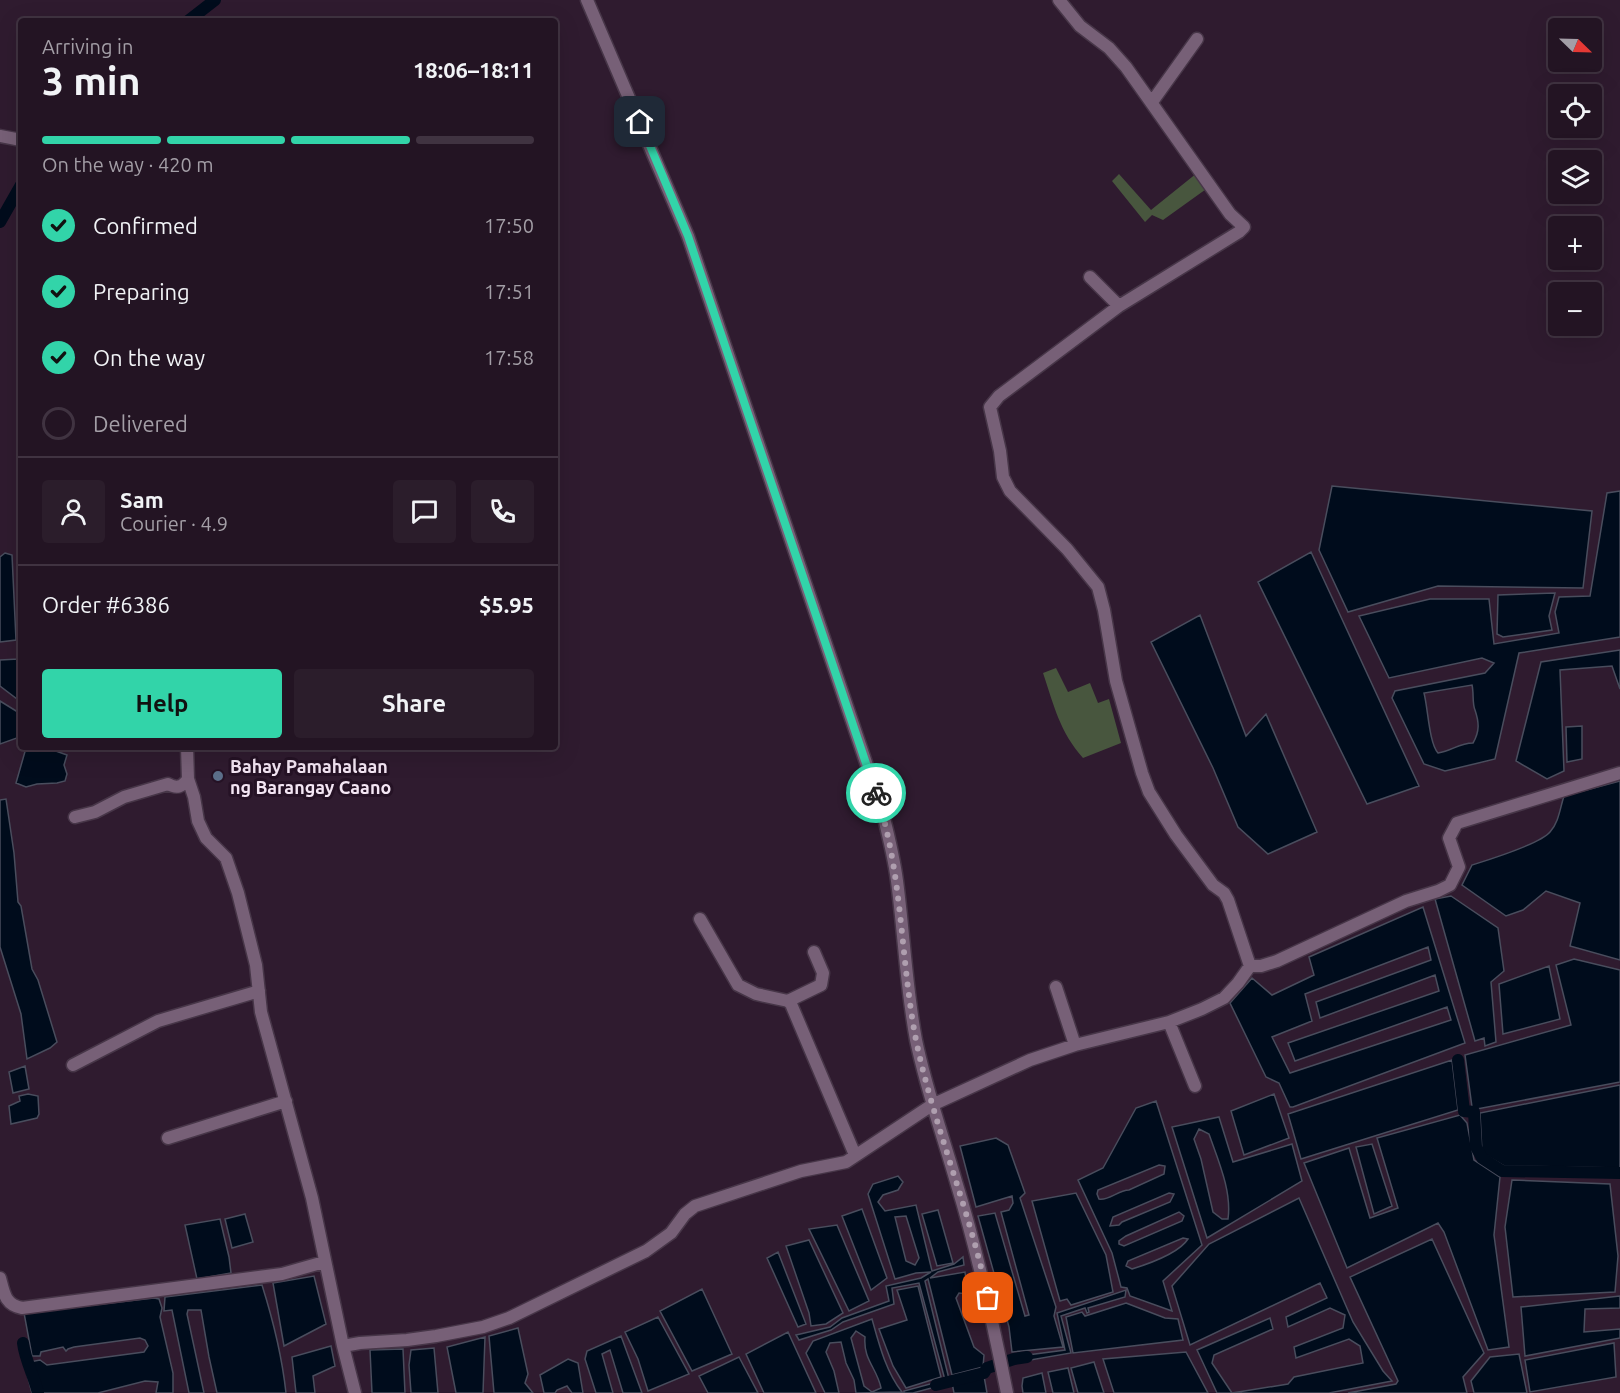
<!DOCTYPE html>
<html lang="en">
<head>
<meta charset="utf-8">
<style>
	:root { --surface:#231423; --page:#2b1d2b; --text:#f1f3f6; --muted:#a39ea6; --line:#403341; --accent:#32d4a9 }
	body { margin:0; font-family:Ubuntu,sans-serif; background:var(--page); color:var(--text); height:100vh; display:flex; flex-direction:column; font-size:22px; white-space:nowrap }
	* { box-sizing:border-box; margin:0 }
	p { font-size:20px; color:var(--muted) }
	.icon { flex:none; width:33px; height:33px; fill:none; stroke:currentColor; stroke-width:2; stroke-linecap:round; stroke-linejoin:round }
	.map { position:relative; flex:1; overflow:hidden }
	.drawer { position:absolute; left:18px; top:18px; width:540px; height:732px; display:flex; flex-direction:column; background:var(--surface); border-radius:6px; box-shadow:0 6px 24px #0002,0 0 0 2px var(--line) }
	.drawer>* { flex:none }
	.needle { width:39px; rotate:113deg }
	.fabs { position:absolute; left:1548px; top:18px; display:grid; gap:12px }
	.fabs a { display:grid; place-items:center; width:54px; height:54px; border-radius:6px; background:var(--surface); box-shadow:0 6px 24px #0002,0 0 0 2px var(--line); font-size:30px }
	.pin { position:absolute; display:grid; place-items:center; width:51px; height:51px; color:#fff; margin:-26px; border-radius:12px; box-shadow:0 3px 9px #0006 }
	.courier { position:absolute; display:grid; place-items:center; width:60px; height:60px; margin:-30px; border:4px solid #32d4a9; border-radius:50%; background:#fff; color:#222; box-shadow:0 2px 8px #0007 }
	.overview em { font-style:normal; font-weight:700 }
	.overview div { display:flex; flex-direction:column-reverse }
	.overview { display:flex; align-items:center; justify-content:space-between; height:102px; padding:0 24px }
	h1 { font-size:39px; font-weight:700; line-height:45px }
	.bar { display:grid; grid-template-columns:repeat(4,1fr); gap:9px 6px; align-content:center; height:72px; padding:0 24px }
	.bar i { height:8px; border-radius:4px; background:var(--line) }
	.bar .selected { background:var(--accent) }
	.bar p { grid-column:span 4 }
	.line { display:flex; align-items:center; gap:15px; padding:0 24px; border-top:2px solid var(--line) }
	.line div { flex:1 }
	.round { display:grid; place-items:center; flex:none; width:63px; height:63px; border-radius:6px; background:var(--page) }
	ol { padding:0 24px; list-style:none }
	li { display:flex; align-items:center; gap:18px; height:66px }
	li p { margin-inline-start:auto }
	li .icon { padding:6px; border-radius:50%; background:var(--accent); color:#111; stroke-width:4 }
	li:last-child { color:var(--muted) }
	li i { width:33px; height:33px; border:3px solid var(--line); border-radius:50% }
	.cta { display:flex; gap:12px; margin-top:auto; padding:12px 24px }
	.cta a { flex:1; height:69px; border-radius:6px; background:var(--accent); color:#111; font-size:24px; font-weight:700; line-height:69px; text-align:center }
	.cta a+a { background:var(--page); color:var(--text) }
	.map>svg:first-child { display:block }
</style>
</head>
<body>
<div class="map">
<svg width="1620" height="1393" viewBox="0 0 1620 1393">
	<rect width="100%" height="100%" fill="#2f1b2f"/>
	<path fill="#48563e" d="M1197 173 1209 187 1163 220 1152 215 1145 222 1112 181 1119 174 1151 210Z
		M1056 668 1068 692 1090 683 1098 703 1109 699 1121 743 1083 758C1060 732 1054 706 1043 673Z"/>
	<path fill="#000c1c" stroke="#494d5d" stroke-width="1.5" fill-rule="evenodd" d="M1332 486 1592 511 1583 588 1438 586 1348 612 1319 550Z
		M1620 491V637L1519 653 1495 759 1445 771 1424 764 1392 698 1395 691 1485 673 1494 663 1482 658 1389 678 1359 616 1430 599H1489L1494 644 1559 633 1555 612 1559 597 1590 596 1607 493ZM1472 685C1474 693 1472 703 1475 710 1479 722 1480 731 1473 743 1459 743 1452 751 1438 753 1429 743 1428 708 1424 693Z
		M1311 552 1419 786 1367 804 1258 582Z
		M5 553 12 555 16 640 0 642V557Z
		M1555 593 1549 616 1552 630 1503 637 1497 634 1498 595Z
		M1200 615 1246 736 1266 714 1317 832 1268 854 1238 827 1213 768 1151 642Z
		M1620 650V689L1612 666 1560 670 1564 771 1547 779 1516 761 1541 662Z
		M21 652V702L0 686V660L18 659Z
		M0 701 21 714V728L17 738 0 744Z
		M1582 726V759L1567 762 1566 727Z
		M26 748 53 750 67 755 64 765 67 774 65 781 57 783 37 784 26 787 16 783Z
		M1620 781V960L1570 946 1580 903 1546 891 1523 910 1506 916 1462 885 1472 865C1488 860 1540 844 1550 832 1559 822 1560 808 1564 796Z
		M6 799 14 853 18 902 21 906 32 969 38 980 57 1042 50 1048 27 1059 21 1014 0 947V800Z
		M1451 896 1498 928 1504 971 1491 982 1496 1042 1485 1046 1484 1038 1475 1041 1435 899Z
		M1423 907 1465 1043 1293 1107H1290L1279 1083 1266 1077 1230 1003 1252 978 1272 995 1314 975 1309 957ZM1428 947 1431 960 1316 1002 1320 1018 1435 975 1439 991 1288 1043 1295 1061 1447 1007 1451 1020 1290 1073 1272 1037 1312 1021 1305 994Z
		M1574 959 1620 970V1082L1477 1109 1472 1107 1465 1055 1571 1025 1556 965Z
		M1549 966 1560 1019 1503 1034 1499 984Z
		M1452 1060 1458 1110 1301 1159 1288 1114Z
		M25 1066 29 1089 13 1093 9 1072Z
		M1620 1085V1168L1504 1166 1482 1153 1480 1113Z
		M28 1094 38 1096 39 1114 37 1118 11 1124 9 1106 20 1101 19 1096Z
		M1274 1094 1289 1138 1244 1155 1231 1111Z
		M1156 1101 1202 1245 1163 1281 1172 1311 1130 1296 1127 1288 1121 1287 1112 1253 1078 1180 1103 1168 1136 1108ZM1159 1165 1165 1166 1164 1174 1129 1190C1118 1190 1109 1201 1099 1199L1097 1194 1098 1190ZM1169 1193 1174 1194 1170 1202 1122 1222 1119 1225 1110 1226 1113 1217ZM1179 1212 1184 1216 1182 1221 1124 1246 1119 1244V1241L1126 1236ZM1183 1238 1188 1239C1179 1253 1148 1264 1132 1269L1126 1266 1128 1261Z
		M1460 1115 1467 1123 1474 1160 1500 1177 1494 1235 1509 1347 1488 1350 1444 1232 1438 1223 1347 1268 1304 1163 1349 1148 1370 1218 1398 1208 1377 1138Z
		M1219 1117 1233 1162 1292 1144 1302 1181 1207 1238 1172 1127ZM1199 1129 1209 1134C1218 1160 1232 1191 1228 1219H1222L1213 1212 1201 1159 1194 1139Z
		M996 1138 1008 1145 1025 1193 1020 1198 1056 1307 1054 1316 1063 1347 1012 1352 1009 1327 978 1216 995 1213 1025 1316 1029 1315 1001 1212 1009 1210 1013 1203 1012 1196 976 1207 960 1146Z
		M1372 1144 1392 1206 1374 1214 1356 1147Z
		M898 1176 903 1182 898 1190 883 1195 878 1202 885 1211 916 1205 932 1271 954 1264 963 1257 964 1265 938 1272 930 1278 965 1272 968 1294 959 1293 956 1298 974 1347 984 1355 983 1367 952 1375 928 1279 925 1281 950 1383 913 1393H904V1391L945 1380 919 1283 892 1288 894 1304 843 1322 831 1330 799 1340 796 1335 830 1327 842 1318 889 1301 886 1286 921 1278 931 1272 916 1273 895 1279 868 1194 873 1184ZM906 1216 919 1258 915 1265 906 1261 895 1217Z
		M1512 1180 1610 1184 1618 1256 1615 1292 1513 1297 1505 1227Z
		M1076 1193 1106 1255 1113 1292 1071 1305 1067 1299 1060 1301 1032 1201Z
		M1299 1198 1353 1322 1383 1371 1392 1381 1329 1393H1217L1197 1350 1270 1318 1273 1329 1214 1355 1212 1363 1232 1393 1288 1384 1294 1377 1363 1363 1360 1346 1349 1339 1296 1358 1294 1347 1343 1328 1345 1315 1330 1308 1288 1327 1286 1317 1327 1298 1320 1283 1190 1345 1172 1286 1209 1244Z
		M862 1209 887 1278 871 1290 842 1216Z
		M938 1210 953 1263 937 1266 922 1214Z
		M245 1214 253 1242 232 1248 225 1219Z
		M220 1219 229 1257 231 1273 197 1279 185 1225Z
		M837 1225 869 1301 849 1311 809 1229Z
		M1432 1239 1484 1353 1463 1377 1467 1393H1348L1396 1384 1398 1381 1350 1277Z
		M809 1240 843 1313 826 1324 811 1326 809 1313 786 1246Z
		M778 1252 806 1324 798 1327 767 1258Z
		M314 1276 326 1324 284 1346 273 1283Z
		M262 1285C273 1320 282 1356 286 1393H217L209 1357 201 1310H188L187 1314 204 1393H189L172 1310 164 1311 165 1297Z
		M918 1286 941 1377 906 1388 893 1366 879 1329 907 1320 897 1290Z
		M702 1289 732 1354 692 1371 660 1311Z
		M1126 1290 1125 1297 1088 1308 1089 1312 1087 1313 1085 1308 1061 1316 1071 1353 1013 1363 1012 1357 1065 1350 1057 1313Z
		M1620 1296V1308L1585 1309 1584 1332 1620 1329V1338L1525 1356 1521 1307Z
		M154 1298 159 1299 162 1308 160 1317 173 1373V1393H156L158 1382 145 1381 98 1393H32L24 1363 40 1360 47 1365 144 1352 148 1346 145 1340 140 1338 74 1347 68 1349 66 1351 63 1347 41 1352 40 1356H32L24 1313Z
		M1126 1303 1165 1318 1178 1319 1183 1340 1073 1353 1066 1317 1082 1312 1085 1316Z
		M658 1317 689 1374 648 1391 638 1359 625 1332Z
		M872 1319C879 1344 886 1372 902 1392L856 1393 854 1380 846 1363 841 1342 830 1343 826 1352 834 1371 839 1393H825L806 1353 813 1341ZM856 1331 865 1337C863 1360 877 1368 881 1388L872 1392 864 1386 851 1338Z
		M518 1328 528 1374 525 1383 533 1393H494L489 1336Z
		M788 1332 816 1393H764L746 1354Z
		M621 1336 642 1393H623L610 1350 602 1354 613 1393H596L585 1359 587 1351Z
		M485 1337 483 1393H456L447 1347Z
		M1614 1343 1616 1377 1530 1392 1525 1360Z
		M331 1346 335 1366 313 1376 315 1393H296L292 1357Z
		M434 1348 438 1393H411L409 1365 411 1350Z
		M403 1349 405 1393H372L370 1350Z
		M1186 1352 1208 1393H1114L1103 1359Z
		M1519 1354 1527 1393H1474L1471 1381 1490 1357Z
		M739 1357 758 1393H708L699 1376Z
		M568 1359 578 1363 583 1393H572L567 1386 557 1390 555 1393H544L540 1375Z
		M1094 1362 1104 1393H1078L1071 1368Z
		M1068 1368 1074 1393H1053L1048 1372Z
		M1042 1373 1046 1393H1023L1022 1386 1023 1378Z
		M984 1376 987 1393H954L952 1383Z"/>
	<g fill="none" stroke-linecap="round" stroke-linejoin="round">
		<path stroke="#000c1c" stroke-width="12" d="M188 21 215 0
			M0 222 21 185
			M1458 1060 1464 1111 1474 1112 1476 1147 1482 1158 1502 1171 1620 1173
			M23 1343C25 1360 34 1376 38 1393
			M936 1385 984 1373 987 1368 1014 1359 1027 1357"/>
		<g stroke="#473648" stroke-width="15">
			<path id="street" d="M587 0 688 236 882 810C888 834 894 857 897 881 904 934 906 987 916 1040 926 1089 943 1136 957 1185 978 1253 993 1323 1007 1393
				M1152 102 1197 39
				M0 136 21 140
				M1090 277 1119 306
				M187 747 188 779 194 797 198 821 206 838 226 858 238 893 256 965 261 1012 312 1198 343 1346
				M75 817 95 812 124 797 168 784C177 789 182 787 188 779
				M700 919 738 985 756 994 788 1001 791 1004 855 1155
				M1250 966H1261L1277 961 1406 901 1438 891 1450 885 1459 867 1449 838 1457 823 1620 773
				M1056 987 1075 1045
				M788 1001 821 985 823 973 814 952
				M1169 1022 1195 1086
				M73 1065 158 1021 259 991
				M168 1138 286 1101
				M0 1278C4 1293 5 1305 22 1308L282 1274 324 1262
				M355 1393 343 1346 360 1343 407 1340 436 1336 483 1327 509 1318 646 1251 671 1233 685 1214 695 1206 801 1171 846 1162 932 1105 1030 1060 1075 1045 1169 1022 1202 1009 1224 998 1238 983 1250 966 1228 900 1224 893 1213 885 1176 835 1149 792 1142 773 1116 681 1104 610 1098 587 1067 549 1010 491 1003 477 1000 451 990 407 999 396 1119 306 1239 232 1244 227 1230 214 1126 67 1109 48 1080 26 1059 0"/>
		</g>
		<use href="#street" stroke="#776077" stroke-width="12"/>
	</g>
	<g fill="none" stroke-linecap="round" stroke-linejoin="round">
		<path stroke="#af9faf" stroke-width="6" stroke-dasharray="0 10.8" d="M876 793C903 873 900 957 916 1040 934 1127 970 1210 988 1298"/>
		<path stroke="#32d4a9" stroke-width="8" d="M640 122 688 236 876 793"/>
	</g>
	<circle fill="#5c6f8a" stroke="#251225" stroke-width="2" cx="218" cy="776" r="6"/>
	<g text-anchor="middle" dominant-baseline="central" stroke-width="6" stroke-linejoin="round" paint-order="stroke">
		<g font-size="18" font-weight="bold" fill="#f4e6f4" stroke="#251225" text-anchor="start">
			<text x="230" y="766">Bahay Pamahalaan<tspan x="230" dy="21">ng Barangay Caano</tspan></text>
		</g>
	</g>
</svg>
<div class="fabs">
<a><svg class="needle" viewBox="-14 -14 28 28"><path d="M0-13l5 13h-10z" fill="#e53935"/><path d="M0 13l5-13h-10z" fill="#a39ea6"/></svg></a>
<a><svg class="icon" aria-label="locate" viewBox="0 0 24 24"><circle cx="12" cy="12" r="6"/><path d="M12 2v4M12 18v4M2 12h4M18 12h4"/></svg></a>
<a><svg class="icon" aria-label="layers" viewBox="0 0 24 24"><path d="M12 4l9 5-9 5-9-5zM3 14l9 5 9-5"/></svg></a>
<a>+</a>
<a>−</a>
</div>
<div class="pin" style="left:988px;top:1298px;background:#ea580c"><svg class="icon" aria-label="bag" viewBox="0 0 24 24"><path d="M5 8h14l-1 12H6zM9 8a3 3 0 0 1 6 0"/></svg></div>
<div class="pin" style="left:640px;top:122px;background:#1f2937"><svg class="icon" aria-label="home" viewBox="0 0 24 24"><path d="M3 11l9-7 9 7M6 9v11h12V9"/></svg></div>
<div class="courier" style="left:876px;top:793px"><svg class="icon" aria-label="bike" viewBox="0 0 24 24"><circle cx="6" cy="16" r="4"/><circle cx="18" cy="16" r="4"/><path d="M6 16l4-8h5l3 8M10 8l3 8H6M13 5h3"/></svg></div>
<section class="drawer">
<div class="overview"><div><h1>3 min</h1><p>Arriving in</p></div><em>18:06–18:11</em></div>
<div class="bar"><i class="selected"></i><i class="selected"></i><i class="selected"></i><i></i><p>On the way · 420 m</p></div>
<ol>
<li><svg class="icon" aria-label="check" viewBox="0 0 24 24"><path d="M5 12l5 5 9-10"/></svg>Confirmed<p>17:50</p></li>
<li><svg class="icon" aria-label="check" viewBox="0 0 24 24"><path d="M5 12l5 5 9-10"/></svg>Preparing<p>17:51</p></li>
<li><svg class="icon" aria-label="check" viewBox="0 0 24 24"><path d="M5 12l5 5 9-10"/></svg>On the way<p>17:58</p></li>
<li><i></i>Delivered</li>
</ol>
<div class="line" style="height:108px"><a class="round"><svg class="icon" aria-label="person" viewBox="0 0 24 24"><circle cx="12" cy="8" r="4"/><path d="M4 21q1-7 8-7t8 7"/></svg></a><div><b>Sam</b><p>Courier · 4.9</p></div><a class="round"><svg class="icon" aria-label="chat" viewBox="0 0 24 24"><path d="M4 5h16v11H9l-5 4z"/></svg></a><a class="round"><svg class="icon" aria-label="phone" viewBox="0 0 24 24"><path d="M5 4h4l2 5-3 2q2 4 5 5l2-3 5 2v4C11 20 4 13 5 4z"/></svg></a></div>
<div class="line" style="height:78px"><div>Order #6386</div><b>$5.95</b></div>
<div class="cta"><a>Help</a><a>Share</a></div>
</section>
</div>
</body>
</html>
